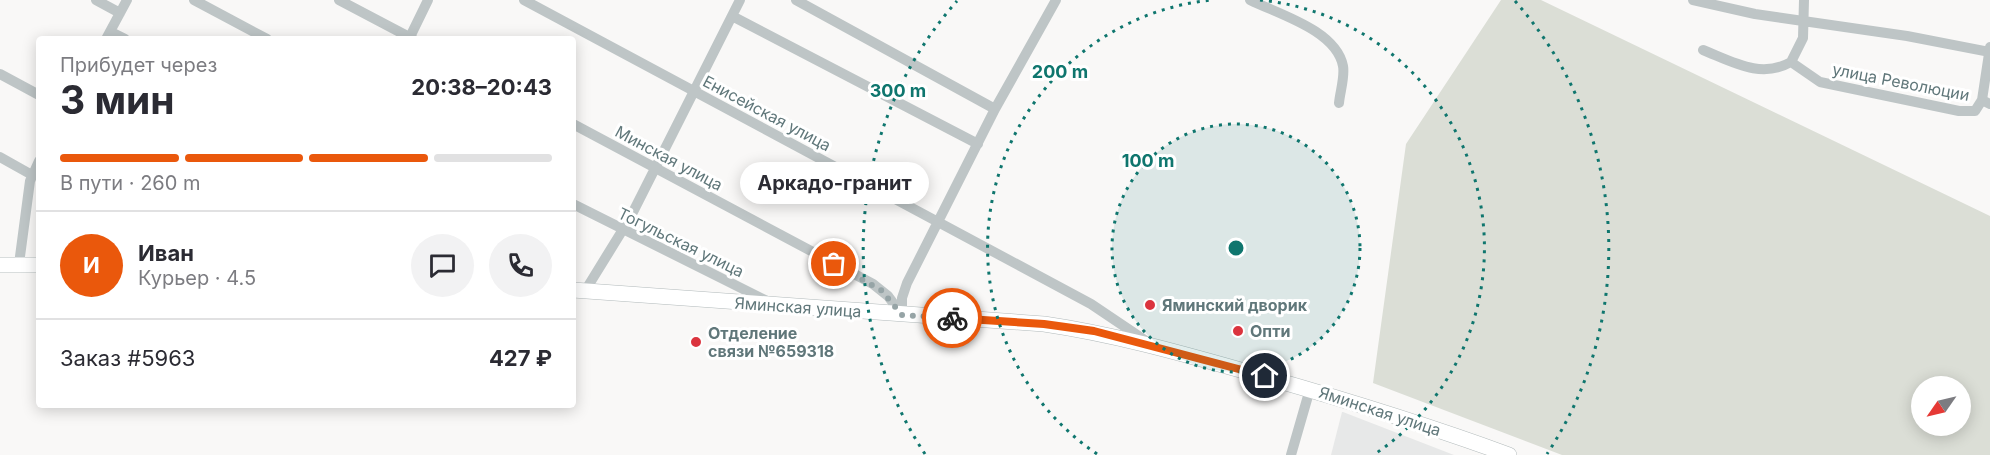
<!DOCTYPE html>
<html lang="ru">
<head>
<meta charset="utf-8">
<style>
	:root { --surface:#fff; --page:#f2f2f3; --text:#2b2b33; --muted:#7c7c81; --line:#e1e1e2; --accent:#ea580c }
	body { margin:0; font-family:Inter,sans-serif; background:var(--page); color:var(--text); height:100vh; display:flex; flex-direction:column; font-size:22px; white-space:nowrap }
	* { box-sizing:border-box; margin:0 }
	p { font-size:20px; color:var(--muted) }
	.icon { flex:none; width:33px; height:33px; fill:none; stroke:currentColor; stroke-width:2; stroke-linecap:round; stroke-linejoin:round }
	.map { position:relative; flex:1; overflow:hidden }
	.drawer { position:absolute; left:36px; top:36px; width:540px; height:372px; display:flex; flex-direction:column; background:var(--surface); border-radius:6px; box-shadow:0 3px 15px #0003 }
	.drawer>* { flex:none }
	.needle { width:39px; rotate:236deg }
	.fabs { position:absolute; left:1911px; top:376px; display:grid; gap:12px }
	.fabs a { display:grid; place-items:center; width:60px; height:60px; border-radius:50%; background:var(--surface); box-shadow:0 3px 15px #0003; font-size:30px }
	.pin { position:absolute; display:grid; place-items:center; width:51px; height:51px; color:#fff; margin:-26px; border:3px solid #fff; border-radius:50%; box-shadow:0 2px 6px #0007 }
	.courier { position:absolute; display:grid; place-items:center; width:60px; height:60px; margin:-30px; border:4px solid #ea580c; border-radius:50%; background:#fff; color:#222; box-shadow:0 2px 8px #0007 }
	.bubble { position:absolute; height:42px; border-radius:21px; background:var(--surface); box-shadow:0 3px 15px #0003; font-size:20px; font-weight:700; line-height:42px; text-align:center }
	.head em { font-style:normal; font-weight:700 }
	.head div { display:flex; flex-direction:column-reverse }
	.head { display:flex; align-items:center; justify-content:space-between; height:102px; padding:0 24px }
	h1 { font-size:39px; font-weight:700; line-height:45px }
	.bar { display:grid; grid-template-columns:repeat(4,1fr); gap:9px 6px; align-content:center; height:72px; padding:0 24px }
	.bar i { height:8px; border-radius:4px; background:var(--line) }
	.bar .on { background:var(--accent) }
	.bar p { grid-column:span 4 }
	.line { display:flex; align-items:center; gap:15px; padding:0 24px; border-top:2px solid var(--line) }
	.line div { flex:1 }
	.round { display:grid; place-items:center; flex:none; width:63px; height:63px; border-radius:32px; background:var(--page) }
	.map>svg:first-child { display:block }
</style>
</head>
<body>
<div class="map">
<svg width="1990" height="455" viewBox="0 0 1990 455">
	<rect width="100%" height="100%" fill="#f9f8f7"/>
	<path fill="#e7e8e8" d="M1342 412H1343L1454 455H1331Z"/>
	<path fill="#dbded6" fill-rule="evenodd" d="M1501 0H1541L1990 216V455H1562L1373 383 1406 144ZM1922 387H1960V426H1922Z"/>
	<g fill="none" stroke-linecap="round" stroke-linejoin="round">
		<g stroke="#b2babb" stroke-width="16">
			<path id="primary" d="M0 265H39
				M573 290 1044 324C1112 334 1177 352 1244 371 1333 396 1422 423 1509 455"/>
		</g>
		<path stroke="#bec5c6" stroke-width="10" d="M96 0 120 13
			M194 0 267 39
			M339 0 413 39
			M524 0 1091 304 1146 341
			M796 0 995 109
			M1250 0C1278 14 1336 30 1343 66 1345 77 1340 92 1339 103
			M1693 0 1755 14 1907 36 1990 52
			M732 16 978 144
			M111 32 125 39
			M106 39 127 0
			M409 39 428 0
			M1703 50C1733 62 1761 79 1791 62L1820 82 1959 111H1975L1982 100 1990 104
			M1791 62 1803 38 1804 0
			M0 74 39 95
			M1982 100 1990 47
			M573 124 873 284 888 296 902 315
			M0 157 32 175
			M573 204 769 302
			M19 264 30 181 39 161
			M585 291 630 218 740 0
			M902 314V298L907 283 995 109 1056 0
			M1291 455 1310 389"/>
		<use href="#primary" stroke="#fff" stroke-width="15"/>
	</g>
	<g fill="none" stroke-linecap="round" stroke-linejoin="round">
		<path stroke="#96a4a6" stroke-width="6" stroke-dasharray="0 10.8" d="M834 264 881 290 902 315 952 318"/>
		<path stroke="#ea580c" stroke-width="8" d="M952 318 1044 324 1094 331 1265 376"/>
	</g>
	<circle cx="1236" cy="248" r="124" fill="#0f766e" fill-opacity=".12"/>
	<g fill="none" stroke="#0f766e" stroke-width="3" stroke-dasharray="3 6">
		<circle cx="1236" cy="248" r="124"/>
		<path d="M1097 454A249 249 0 0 1 1212 0M1260 0A249 249 0 0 1 1375 454"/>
		<path d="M925 454A373 373 0 0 1 957 1M1515 1A373 373 0 0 1 1547 454"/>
	</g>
	<g fill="#db343e" stroke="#fff" stroke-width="2">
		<circle cx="1150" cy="305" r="6"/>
		<circle cx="1238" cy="331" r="6"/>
		<circle cx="696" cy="342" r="6"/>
	</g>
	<g text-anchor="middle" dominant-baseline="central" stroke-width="6" stroke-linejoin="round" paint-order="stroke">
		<g font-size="16" fill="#60777a" stroke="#fff">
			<text transform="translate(1901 82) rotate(11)">улица Революции</text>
			<text transform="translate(767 113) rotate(28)">Енисейская улица</text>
			<text transform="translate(669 158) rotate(28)">Минская улица</text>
			<text transform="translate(681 242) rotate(26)">Тогульская улица</text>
			<text transform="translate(798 307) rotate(4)">Яминская улица</text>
			<text transform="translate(1380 411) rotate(18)">Яминская улица</text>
		</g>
		<g font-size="16" font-weight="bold" fill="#60777a" stroke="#fff" text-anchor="start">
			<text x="1162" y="305">Яминский дворик</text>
			<text x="1250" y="331">Опти</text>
			<text x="708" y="333">Отделение<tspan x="708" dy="18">связи №659318</tspan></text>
		</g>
	</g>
	<circle cx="1236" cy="248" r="9" fill="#0f766e" stroke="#fff" stroke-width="3"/>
	<g font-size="18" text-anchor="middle" font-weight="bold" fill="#0f766e" stroke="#fff" stroke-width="6" stroke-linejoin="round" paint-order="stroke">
		<text x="1060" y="78">200 m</text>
		<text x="898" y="97">300 m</text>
		<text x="1148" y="167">100 m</text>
	</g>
</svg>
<div class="fabs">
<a><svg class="needle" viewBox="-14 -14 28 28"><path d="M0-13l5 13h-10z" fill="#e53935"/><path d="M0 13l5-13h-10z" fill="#7c7c81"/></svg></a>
</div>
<div class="pin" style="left:834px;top:264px;background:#ea580c"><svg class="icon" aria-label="bag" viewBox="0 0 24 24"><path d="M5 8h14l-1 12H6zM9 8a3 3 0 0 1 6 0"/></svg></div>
<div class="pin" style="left:1265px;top:376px;background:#1f2937"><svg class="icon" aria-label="home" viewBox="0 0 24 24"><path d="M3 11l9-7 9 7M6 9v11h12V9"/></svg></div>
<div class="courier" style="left:952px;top:318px"><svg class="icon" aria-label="bike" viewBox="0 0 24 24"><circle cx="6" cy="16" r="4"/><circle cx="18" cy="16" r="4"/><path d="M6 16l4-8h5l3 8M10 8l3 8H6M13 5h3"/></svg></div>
<div class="bubble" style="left:740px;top:162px;width:189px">Аркадо-гранит</div>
<section class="drawer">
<div class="head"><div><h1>3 мин</h1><p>Прибудет через</p></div><em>20:38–20:43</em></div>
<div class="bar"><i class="on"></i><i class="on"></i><i class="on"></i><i></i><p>В пути · 260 m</p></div>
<div class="line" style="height:108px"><b class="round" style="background:var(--accent);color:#fff">И</b><div><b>Иван</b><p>Курьер · 4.5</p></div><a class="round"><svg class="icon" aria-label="chat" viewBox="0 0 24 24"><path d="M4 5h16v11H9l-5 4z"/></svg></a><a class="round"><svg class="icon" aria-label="phone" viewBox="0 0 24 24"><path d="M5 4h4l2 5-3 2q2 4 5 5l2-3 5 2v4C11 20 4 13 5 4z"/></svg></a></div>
<div class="line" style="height:78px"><div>Заказ #5963</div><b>427 ₽</b></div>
</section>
</div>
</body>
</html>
